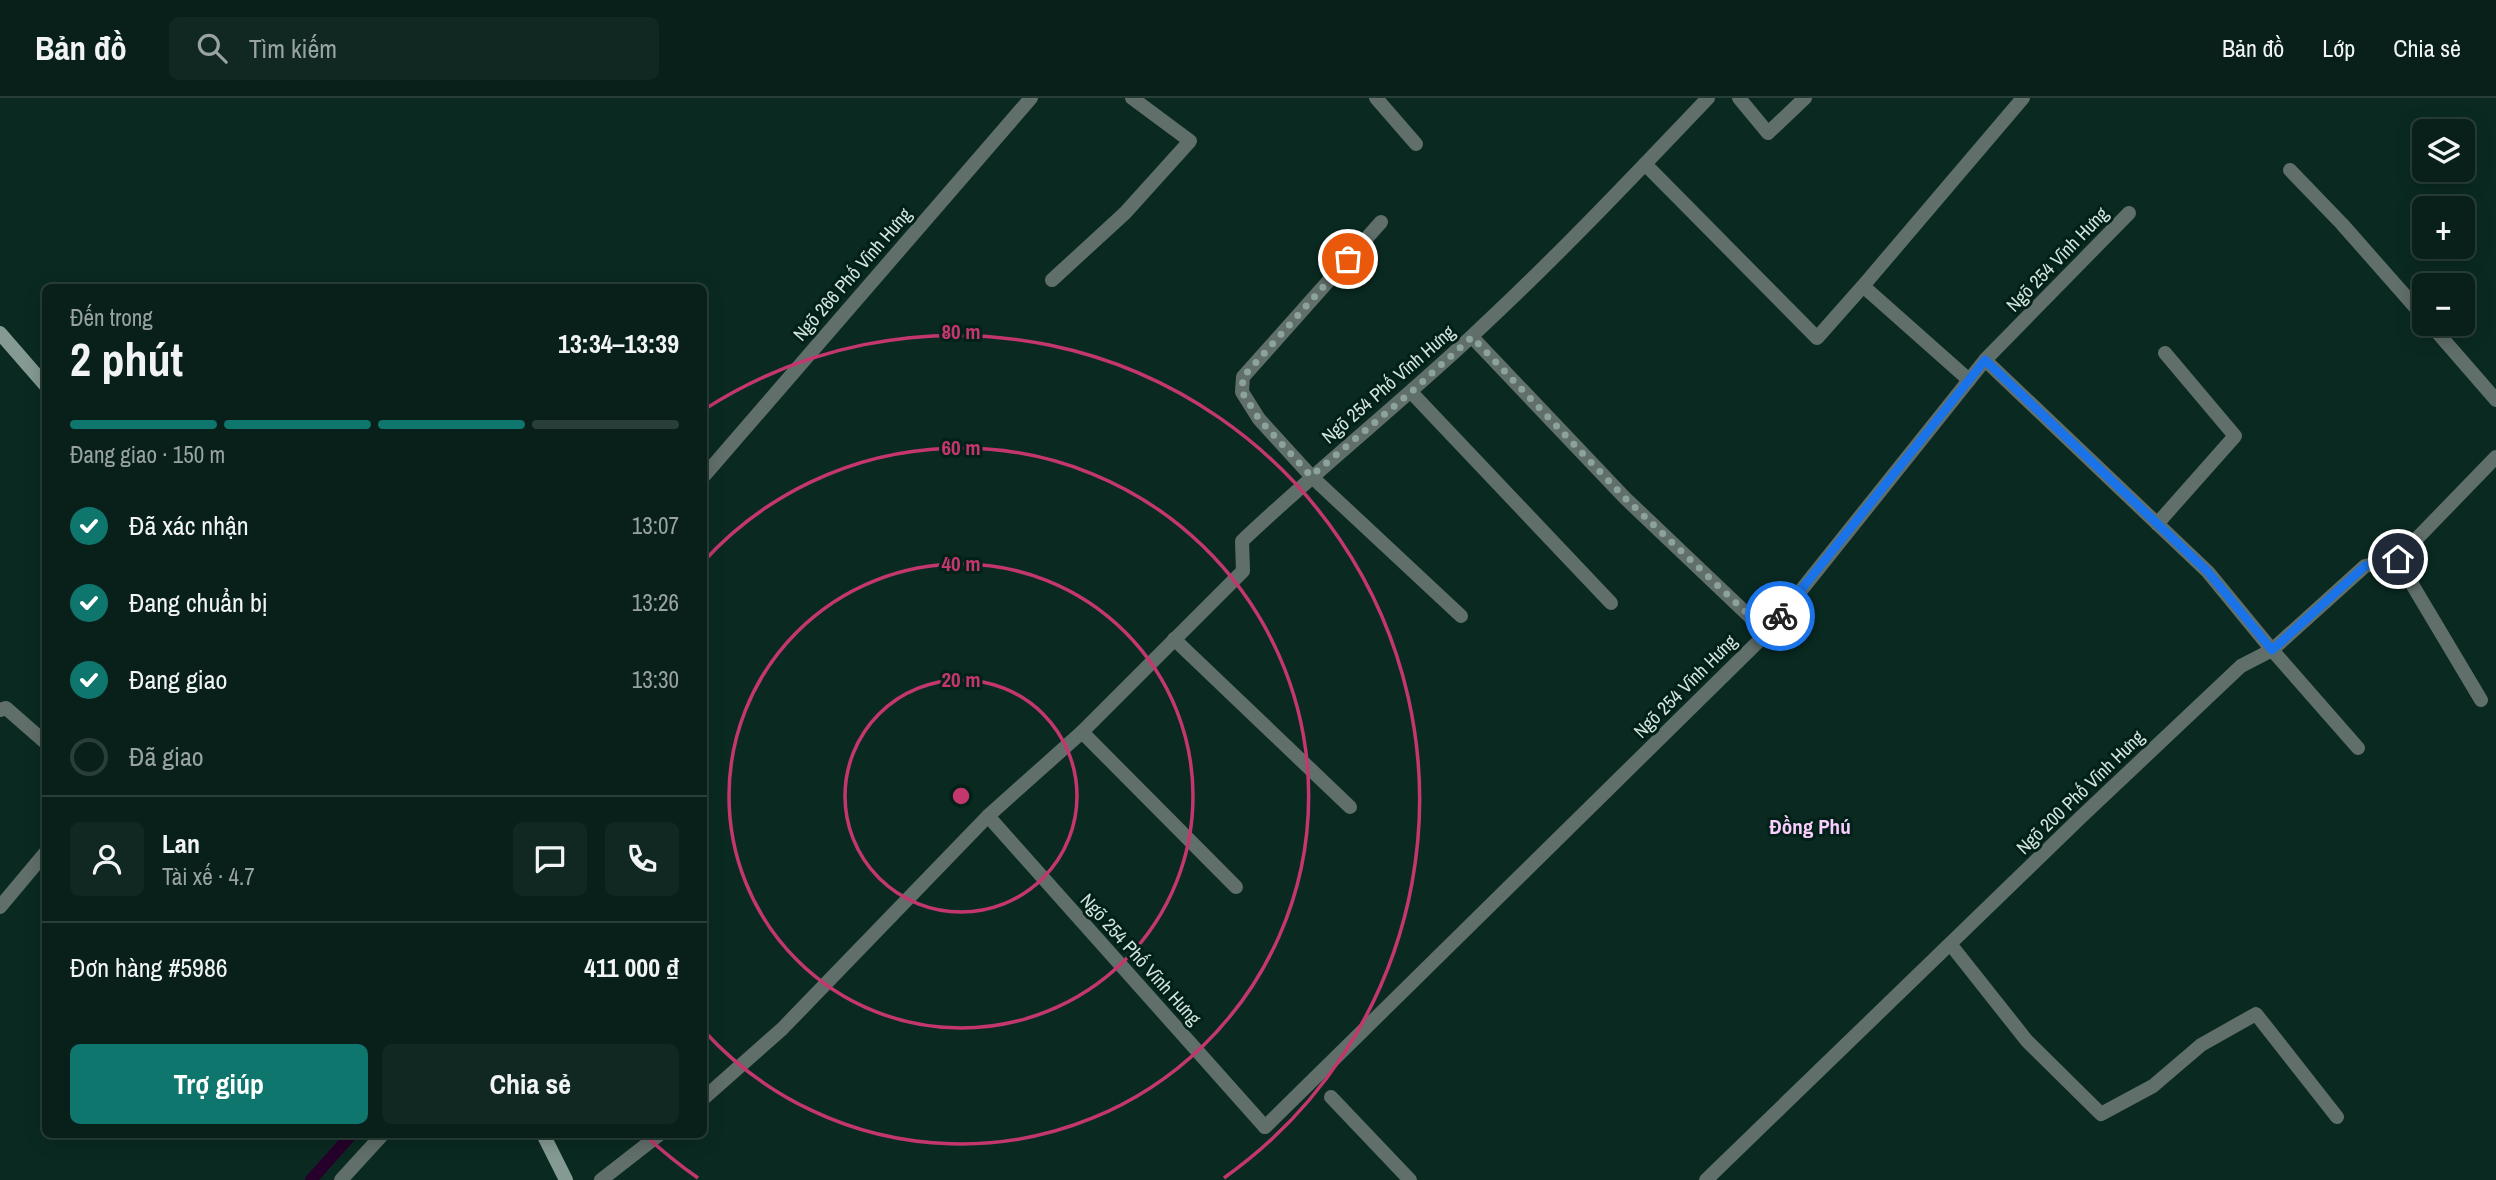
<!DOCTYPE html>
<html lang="vi">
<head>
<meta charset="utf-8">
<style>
	:root { --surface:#082019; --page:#112822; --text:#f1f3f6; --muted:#98a3a2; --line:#293e38; --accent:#0f766e }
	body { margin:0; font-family:"Archivo Narrow",sans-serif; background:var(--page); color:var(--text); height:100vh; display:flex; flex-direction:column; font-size:26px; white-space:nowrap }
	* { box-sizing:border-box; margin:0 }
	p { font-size:23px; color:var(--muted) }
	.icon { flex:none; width:38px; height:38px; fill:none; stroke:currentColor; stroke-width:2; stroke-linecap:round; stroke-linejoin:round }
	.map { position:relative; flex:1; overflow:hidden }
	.sheet { position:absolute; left:42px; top:186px; width:665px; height:854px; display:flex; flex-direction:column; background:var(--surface); border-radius:10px; box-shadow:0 4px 18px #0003,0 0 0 2px var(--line) }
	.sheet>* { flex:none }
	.buttons { position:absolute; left:2412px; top:21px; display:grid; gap:14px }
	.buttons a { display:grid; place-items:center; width:63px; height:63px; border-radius:10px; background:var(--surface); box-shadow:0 4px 18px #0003,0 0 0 2px var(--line); font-size:35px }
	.pin { position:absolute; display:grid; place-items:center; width:60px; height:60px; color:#fff; margin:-30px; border:4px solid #fff; border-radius:50%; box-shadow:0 2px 7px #0007 }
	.courier { position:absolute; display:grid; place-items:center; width:70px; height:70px; margin:-35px; border:5px solid #1a73e8; border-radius:50%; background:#fff; color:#222; box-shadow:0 2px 9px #0007 }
	.head em { font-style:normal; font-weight:800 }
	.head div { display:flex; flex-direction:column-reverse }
	.head { display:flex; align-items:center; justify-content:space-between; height:119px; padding:0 28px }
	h1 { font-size:46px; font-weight:800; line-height:52px }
	.bar { display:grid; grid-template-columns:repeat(4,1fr); gap:10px 7px; align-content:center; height:84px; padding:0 28px }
	.bar i { height:9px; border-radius:5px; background:var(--line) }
	.bar .active { background:var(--accent) }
	.bar p { grid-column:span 4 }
	.line { display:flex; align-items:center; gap:18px; padding:0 28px; border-top:2px solid var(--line) }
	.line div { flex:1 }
	.round { display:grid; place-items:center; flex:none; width:74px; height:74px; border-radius:10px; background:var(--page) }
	ol { padding:0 28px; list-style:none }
	li { display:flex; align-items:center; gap:21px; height:77px }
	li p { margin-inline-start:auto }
	li .icon { padding:7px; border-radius:50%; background:var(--accent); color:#fff; stroke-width:4 }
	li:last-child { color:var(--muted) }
	li i { width:38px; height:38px; border:4px solid var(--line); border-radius:50% }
	.cta { display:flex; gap:14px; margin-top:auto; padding:14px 28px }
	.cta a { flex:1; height:80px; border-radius:10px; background:var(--accent); color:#fff; font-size:28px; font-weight:800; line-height:80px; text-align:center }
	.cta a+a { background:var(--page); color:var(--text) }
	header { display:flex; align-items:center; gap:42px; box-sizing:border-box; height:98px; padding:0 35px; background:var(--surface); border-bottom:2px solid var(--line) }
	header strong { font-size:33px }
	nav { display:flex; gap:38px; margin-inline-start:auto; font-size:24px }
	.search { width:490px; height:63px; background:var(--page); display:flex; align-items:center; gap:18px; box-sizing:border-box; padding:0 24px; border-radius:10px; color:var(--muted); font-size:26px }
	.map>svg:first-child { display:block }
</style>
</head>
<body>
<header>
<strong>Bản đồ</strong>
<div class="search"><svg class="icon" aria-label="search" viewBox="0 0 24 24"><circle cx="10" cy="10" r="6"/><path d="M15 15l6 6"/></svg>Tìm kiếm</div>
<nav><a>Bản đồ</a><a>Lớp</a><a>Chia sẻ</a></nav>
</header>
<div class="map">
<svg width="2496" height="1082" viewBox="0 0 2496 1082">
	<rect width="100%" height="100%" fill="#0a2a21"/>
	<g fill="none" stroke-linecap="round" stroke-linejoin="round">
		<path stroke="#26002b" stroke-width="12" d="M311 1082 352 1036"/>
		<path stroke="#616f6a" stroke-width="14" d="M1376 0 1416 46
			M1739 0 1768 35 1805 0
			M1645 66 1817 240 1863 188
			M2290 72 2342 126 2424 219
			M1381 124 1243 279 1242 294 1259 321 1311 378 1461 518
			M1052 182 1125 115 1190 43 1132 0
			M2430 226 2496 302
			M1472 239 1625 400 1767 535
			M1969 282 1863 188 2023 0
			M1411 294 1611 505
			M1174 541 1350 709
			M2272 552 2358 650
			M0 612 6 610 46 645
			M1082 634 1236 789
			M988 718 1265 1029
			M0 809 46 754
			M1951 847 2027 943 2101 1016 2153 988 2201 947 2256 916 2337 1019
			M1331 999 1410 1082
			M341 1082 383 1036"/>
		<path stroke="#616f6a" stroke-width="14" d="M1985 262 2208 474 2272 552
			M704 378 1031 0
			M2157 426 2235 338 2165 255
			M2397 461 2481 602
			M704 1000 782 931 988 718 1082 634 1243 473 1242 443C1317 372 1397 308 1472 238 1554 162 1631 81 1708 0
			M1265 1029 1767 535 1985 262 2129 115
			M601 1082 660 1036
			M1706 1082 2080 720 2241 568 2272 552 2365 468 2397 461 2496 359"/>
		<path stroke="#849a92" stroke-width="14" d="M0 235 46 288
			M543 1036 566 1082"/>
	</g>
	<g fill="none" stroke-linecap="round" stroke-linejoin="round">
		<path stroke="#8ca39b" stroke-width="7" stroke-dasharray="0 12.6" d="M1348 161 1243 279 1242 294 1259 321 1311 378 1411 294 1472 239 1625 400 1767 534 1780 518"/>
		<path stroke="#1a73e8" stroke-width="9" d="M1780 518 1985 262 2208 474 2272 552 2365 468 2398 461"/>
	</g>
	<g fill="none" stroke="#c4376e" stroke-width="3.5">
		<circle cx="961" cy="698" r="116"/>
		<circle cx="961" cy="698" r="232"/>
		<path d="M704 463A348 348 0 1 1 704 933"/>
		<path d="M698 1080A464 464 0 0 1 645 1037M705 311A464 464 0 0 1 1224 1080"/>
	</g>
	<g text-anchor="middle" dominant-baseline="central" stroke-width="6" stroke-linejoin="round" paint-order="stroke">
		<g font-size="19" fill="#d2e4dd" stroke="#012018">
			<text transform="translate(2057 161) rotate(-46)">Ngõ 254 Vĩnh Hưng</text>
			<text transform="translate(852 176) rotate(-49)">Ngõ 266 Phố Vĩnh Hưng</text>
			<text transform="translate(1388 286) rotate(-41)">Ngõ 254 Phố Vĩnh Hưng</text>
			<text transform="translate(1685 588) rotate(-45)">Ngõ 254 Vĩnh Hưng</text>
			<text transform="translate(2080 694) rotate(-44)">Ngõ 200 Phố Vĩnh Hưng</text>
			<text transform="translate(1141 861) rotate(48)">Ngõ 254 Phố Vĩnh Hưng</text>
		</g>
		<g font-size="21" font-weight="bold" fill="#facefe" stroke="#012018">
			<text x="1810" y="728">Đồng Phú</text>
		</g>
	</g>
	<circle cx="961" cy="698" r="10" fill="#c4376e" stroke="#012018" stroke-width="3.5"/>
	<g font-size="21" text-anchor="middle" font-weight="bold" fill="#c4376e" stroke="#012018" stroke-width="6" stroke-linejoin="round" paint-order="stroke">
		<text x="961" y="241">80 m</text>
		<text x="961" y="357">60 m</text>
		<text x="961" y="473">40 m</text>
		<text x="961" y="589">20 m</text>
	</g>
</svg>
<div class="buttons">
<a><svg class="icon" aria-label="layers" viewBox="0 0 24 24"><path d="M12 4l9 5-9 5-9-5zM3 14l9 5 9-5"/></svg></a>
<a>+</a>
<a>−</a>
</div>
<div class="pin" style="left:1348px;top:161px;background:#ea580c"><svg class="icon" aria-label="bag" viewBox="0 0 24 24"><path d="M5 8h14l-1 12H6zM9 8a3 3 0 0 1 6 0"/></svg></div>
<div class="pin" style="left:2398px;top:461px;background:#1f2937"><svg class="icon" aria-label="home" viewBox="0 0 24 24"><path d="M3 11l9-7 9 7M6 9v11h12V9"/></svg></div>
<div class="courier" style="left:1780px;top:518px"><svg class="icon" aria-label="bike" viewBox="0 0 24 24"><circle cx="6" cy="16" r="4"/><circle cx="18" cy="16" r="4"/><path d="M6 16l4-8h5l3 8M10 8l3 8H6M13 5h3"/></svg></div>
<section class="sheet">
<div class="head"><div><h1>2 phút</h1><p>Đến trong</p></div><em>13:34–13:39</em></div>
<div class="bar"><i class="active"></i><i class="active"></i><i class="active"></i><i></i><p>Đang giao · 150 m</p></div>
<ol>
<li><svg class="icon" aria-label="check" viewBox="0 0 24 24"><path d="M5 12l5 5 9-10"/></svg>Đã xác nhận<p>13:07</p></li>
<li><svg class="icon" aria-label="check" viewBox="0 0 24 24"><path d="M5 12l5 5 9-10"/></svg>Đang chuẩn bị<p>13:26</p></li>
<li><svg class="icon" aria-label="check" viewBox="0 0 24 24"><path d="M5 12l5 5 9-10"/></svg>Đang giao<p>13:30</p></li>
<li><i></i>Đã giao</li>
</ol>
<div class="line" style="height:126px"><a class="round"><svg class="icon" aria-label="person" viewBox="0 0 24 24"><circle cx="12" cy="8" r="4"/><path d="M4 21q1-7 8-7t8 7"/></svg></a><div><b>Lan</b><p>Tài xế · 4.7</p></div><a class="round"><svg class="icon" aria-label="chat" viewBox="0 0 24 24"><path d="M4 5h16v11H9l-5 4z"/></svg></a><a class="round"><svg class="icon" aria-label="phone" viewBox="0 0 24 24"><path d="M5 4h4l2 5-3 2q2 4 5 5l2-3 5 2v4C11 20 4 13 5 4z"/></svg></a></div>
<div class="line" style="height:91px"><div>Đơn hàng #5986</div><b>411 000 ₫</b></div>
<div class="cta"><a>Trợ giúp</a><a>Chia sẻ</a></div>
</section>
</div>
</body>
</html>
